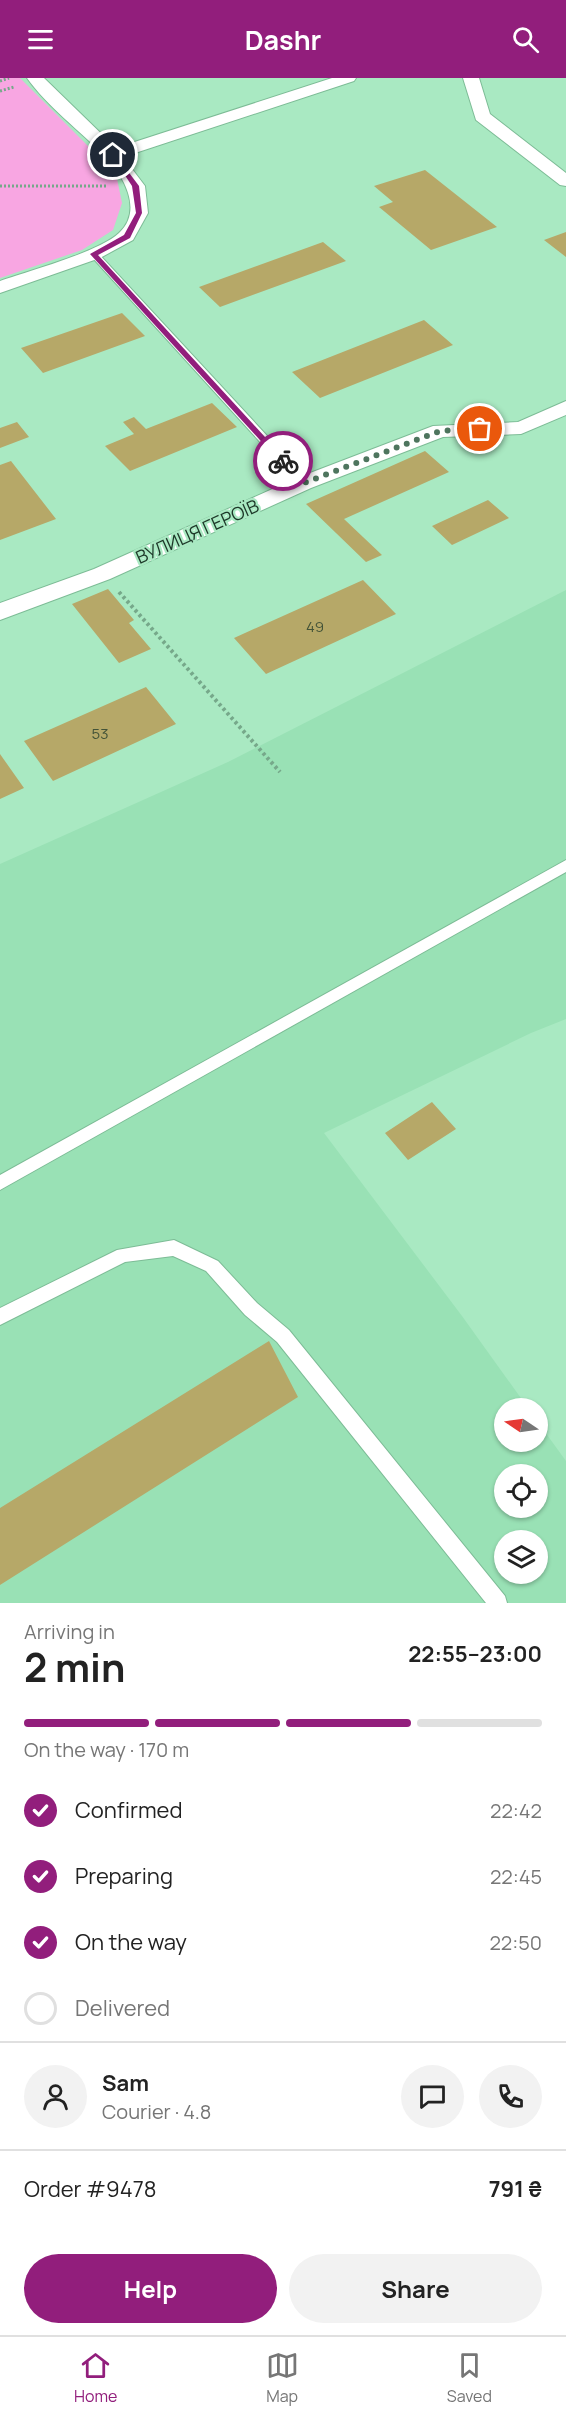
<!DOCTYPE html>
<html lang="en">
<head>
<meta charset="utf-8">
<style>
	:root { --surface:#fff; --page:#f2f2f2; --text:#222; --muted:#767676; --line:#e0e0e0; --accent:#921e7c }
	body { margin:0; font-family:Manrope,sans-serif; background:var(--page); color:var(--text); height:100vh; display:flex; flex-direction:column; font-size:22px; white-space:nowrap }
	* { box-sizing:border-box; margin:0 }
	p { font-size:20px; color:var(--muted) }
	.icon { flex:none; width:33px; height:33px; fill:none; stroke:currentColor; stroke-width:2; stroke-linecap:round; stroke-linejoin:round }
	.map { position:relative; height:1525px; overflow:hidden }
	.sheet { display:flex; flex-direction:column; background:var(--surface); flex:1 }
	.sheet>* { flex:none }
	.needle { width:39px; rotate:283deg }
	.fabs { position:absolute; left:494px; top:1320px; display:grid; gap:12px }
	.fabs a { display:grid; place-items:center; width:54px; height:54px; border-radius:50%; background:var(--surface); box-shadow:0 2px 4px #0004; font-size:30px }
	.pin { position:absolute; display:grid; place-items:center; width:51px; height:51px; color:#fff; margin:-26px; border:3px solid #fff; border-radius:50%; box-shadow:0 2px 6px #0007 }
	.courier { position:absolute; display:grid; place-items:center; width:60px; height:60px; margin:-30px; border:4px solid #921e7c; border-radius:50%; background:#fff; color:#222; box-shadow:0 2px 8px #0007 }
	.headline em { font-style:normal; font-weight:700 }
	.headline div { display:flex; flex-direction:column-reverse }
	.headline { display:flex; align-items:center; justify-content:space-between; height:102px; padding:0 24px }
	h1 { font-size:39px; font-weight:700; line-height:45px }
	.bar { display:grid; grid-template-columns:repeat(4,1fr); gap:9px 6px; align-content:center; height:72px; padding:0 24px }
	.bar i { height:8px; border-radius:4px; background:var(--line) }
	.bar .active { background:var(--accent) }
	.bar p { grid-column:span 4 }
	.line { display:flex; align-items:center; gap:15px; padding:0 24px; border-top:2px solid var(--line) }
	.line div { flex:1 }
	.round { display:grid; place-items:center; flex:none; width:63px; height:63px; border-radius:32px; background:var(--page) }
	ol { padding:0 24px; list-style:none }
	li { display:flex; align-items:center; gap:18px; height:66px }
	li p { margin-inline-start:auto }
	li .icon { padding:6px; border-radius:50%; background:var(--accent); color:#fff; stroke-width:4 }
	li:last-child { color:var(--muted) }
	li i { width:33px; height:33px; border:3px solid var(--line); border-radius:50% }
	.action { display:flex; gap:12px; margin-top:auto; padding:12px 24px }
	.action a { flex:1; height:69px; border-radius:36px; background:var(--accent); color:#fff; font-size:24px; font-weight:700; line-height:69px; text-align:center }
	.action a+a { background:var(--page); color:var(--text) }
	header { display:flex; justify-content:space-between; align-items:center; height:78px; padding:0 24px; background:var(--accent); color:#fff; font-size:27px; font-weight:700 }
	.tab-bar { display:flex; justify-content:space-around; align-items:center; height:84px; border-top:2px solid var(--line); background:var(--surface); font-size:16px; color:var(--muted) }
	.tab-bar a { display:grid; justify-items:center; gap:3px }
	.tab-bar .active { color:var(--accent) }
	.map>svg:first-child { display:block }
</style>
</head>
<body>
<header><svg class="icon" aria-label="menu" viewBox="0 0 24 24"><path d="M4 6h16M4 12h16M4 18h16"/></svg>Dashr<svg class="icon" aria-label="search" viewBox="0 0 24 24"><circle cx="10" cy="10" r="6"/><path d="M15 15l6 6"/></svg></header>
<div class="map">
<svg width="566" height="1525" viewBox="0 0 566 1525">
	<rect width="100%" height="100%" fill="#a9e9c2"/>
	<path fill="#99e1b5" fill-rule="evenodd" d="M566 512V941L531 955 324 1055 462 1238 528 1330H504V1364H537V1343L566 1383V1525H0V786L228 684ZM504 1396H537V1430H504ZM504 1462H537V1496H504Z"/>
	<path fill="#f8a6e2" d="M0 0H20L116 96 122 125 113 152 82 172 0 200Z"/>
	<path fill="#b6a868" d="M425 92 497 149 431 172 379 129 393 124 374 108Z
		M566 154V179L544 162Z
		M323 164 346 183 220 229 199 209Z
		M122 235 145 258 43 295 21 270Z
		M424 242 453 267 320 320 292 294Z
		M212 325 237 349 130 393 105 368 134 356 123 344 134 339 146 351Z
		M17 344 29 359 0 370V350Z
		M425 373 449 394 344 441 382 477 366 484 306 426Z
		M11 383 56 441 0 462V387Z
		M488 422 509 440 452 467 432 448Z
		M363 502 396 536 266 596 234 560Z
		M108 511 134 542 129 545 151 571 119 585 72 526Z
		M146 609 176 646 53 703 24 663Z
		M0 676 24 710 0 721Z
		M432 1024 456 1051 408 1082 385 1055Z
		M269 1263 298 1319 0 1507V1430Z"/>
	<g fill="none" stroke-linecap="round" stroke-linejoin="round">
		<g stroke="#7dbc96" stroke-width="2">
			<path id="lane" d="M94 173 97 174 308 402V408H300L91 178 89 176Z
				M566 782V794L0 1112V1097Z
				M174 1162 218 1183 257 1225 289 1252 505 1518 507 1525H486L277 1264 245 1237 206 1193 173 1178 125 1184 0 1247V1230L117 1172Z"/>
		</g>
		<g stroke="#7dbc96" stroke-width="2">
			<path id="street" d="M27 0H44L116 70 332 0H356L354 3 123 79 145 108 148 135 133 162 100 180 0 215V203C28 193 99 174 119 155 144 132 123 97 105 78 81 54 46 27 27 0Z
				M463 0H479L490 36 566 95V108L560 107 476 42Z
				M566 323V337L521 356 443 359 311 410 110 501 0 542V525L94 491 297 400 433 348 518 344Z"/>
		</g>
		<path stroke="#76a88a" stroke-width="3" stroke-dasharray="2 2" stroke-linecap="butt" d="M0 3 9 0
			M0 13 14 9
			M0 108H108"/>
		<path stroke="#76a88a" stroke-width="4" stroke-dasharray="3 3" stroke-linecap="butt" d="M119 514 280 694"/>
		<use href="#lane" fill="#fff" fill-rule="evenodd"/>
		<use href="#street" fill="#fff" fill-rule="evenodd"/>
	</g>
	<path fill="#921e7c" d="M111 76H115L139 108 142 135 130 160 98 177 286 382V385H281L90 176 124 157 136 135 132 108Z"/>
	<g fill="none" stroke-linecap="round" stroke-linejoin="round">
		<path stroke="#4e755e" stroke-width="6" stroke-dasharray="0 10.8" d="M283 383 304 405 440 353 480 351"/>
	</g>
	<g text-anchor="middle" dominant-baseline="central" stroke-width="4.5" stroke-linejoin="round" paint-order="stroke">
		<g font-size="15" fill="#435338">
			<text x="315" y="548">49</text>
			<text x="100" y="655">53</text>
		</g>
		<g font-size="18" fill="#1d3728" stroke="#a9e9c2">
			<text transform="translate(197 453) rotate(-24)">ВУЛИЦЯ ГЕРОЇВ</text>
		</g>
	</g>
</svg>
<div class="fabs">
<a><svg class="needle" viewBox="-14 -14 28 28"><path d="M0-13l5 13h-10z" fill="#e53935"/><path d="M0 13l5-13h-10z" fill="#767676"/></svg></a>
<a><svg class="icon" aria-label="locate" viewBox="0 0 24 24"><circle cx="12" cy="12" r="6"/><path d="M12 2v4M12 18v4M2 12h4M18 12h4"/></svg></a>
<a><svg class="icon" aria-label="layers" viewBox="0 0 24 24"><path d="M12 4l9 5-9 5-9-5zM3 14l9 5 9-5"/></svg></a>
</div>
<div class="pin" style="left:480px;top:351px;background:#ea580c"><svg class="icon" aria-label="bag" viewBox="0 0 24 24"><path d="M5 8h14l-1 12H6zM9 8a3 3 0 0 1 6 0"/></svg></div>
<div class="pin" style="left:113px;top:77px;background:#1f2937"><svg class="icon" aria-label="home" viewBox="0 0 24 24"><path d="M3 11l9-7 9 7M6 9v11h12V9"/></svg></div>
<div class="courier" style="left:283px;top:383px"><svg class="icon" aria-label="bike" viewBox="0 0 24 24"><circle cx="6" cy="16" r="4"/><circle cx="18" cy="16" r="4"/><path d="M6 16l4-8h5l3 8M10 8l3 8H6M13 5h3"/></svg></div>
</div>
<section class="sheet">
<div class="headline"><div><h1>2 min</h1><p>Arriving in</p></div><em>22:55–23:00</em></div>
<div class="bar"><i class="active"></i><i class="active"></i><i class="active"></i><i></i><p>On the way · 170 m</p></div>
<ol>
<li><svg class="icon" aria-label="check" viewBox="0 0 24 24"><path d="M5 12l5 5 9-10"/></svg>Confirmed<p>22:42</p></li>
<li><svg class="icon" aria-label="check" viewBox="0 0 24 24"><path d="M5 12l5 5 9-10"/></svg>Preparing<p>22:45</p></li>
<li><svg class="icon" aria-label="check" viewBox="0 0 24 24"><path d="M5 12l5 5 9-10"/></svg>On the way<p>22:50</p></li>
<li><i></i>Delivered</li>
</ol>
<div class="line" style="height:108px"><a class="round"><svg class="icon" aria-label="person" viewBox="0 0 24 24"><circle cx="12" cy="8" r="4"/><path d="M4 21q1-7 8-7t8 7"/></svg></a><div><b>Sam</b><p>Courier · 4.8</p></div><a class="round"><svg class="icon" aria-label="chat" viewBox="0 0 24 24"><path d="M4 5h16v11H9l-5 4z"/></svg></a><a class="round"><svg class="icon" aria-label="phone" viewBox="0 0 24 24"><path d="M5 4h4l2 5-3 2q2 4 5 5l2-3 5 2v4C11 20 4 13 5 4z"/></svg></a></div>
<div class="line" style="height:78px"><div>Order #9478</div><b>791 ₴</b></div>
<div class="action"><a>Help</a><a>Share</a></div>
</section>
<nav class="tab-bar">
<a class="active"><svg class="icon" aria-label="home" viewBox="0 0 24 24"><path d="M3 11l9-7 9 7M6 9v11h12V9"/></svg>Home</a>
<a><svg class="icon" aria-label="map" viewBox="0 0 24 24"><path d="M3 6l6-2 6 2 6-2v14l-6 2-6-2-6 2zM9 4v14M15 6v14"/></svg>Map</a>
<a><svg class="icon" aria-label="saved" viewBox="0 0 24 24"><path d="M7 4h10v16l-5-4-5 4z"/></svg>Saved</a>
</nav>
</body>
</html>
